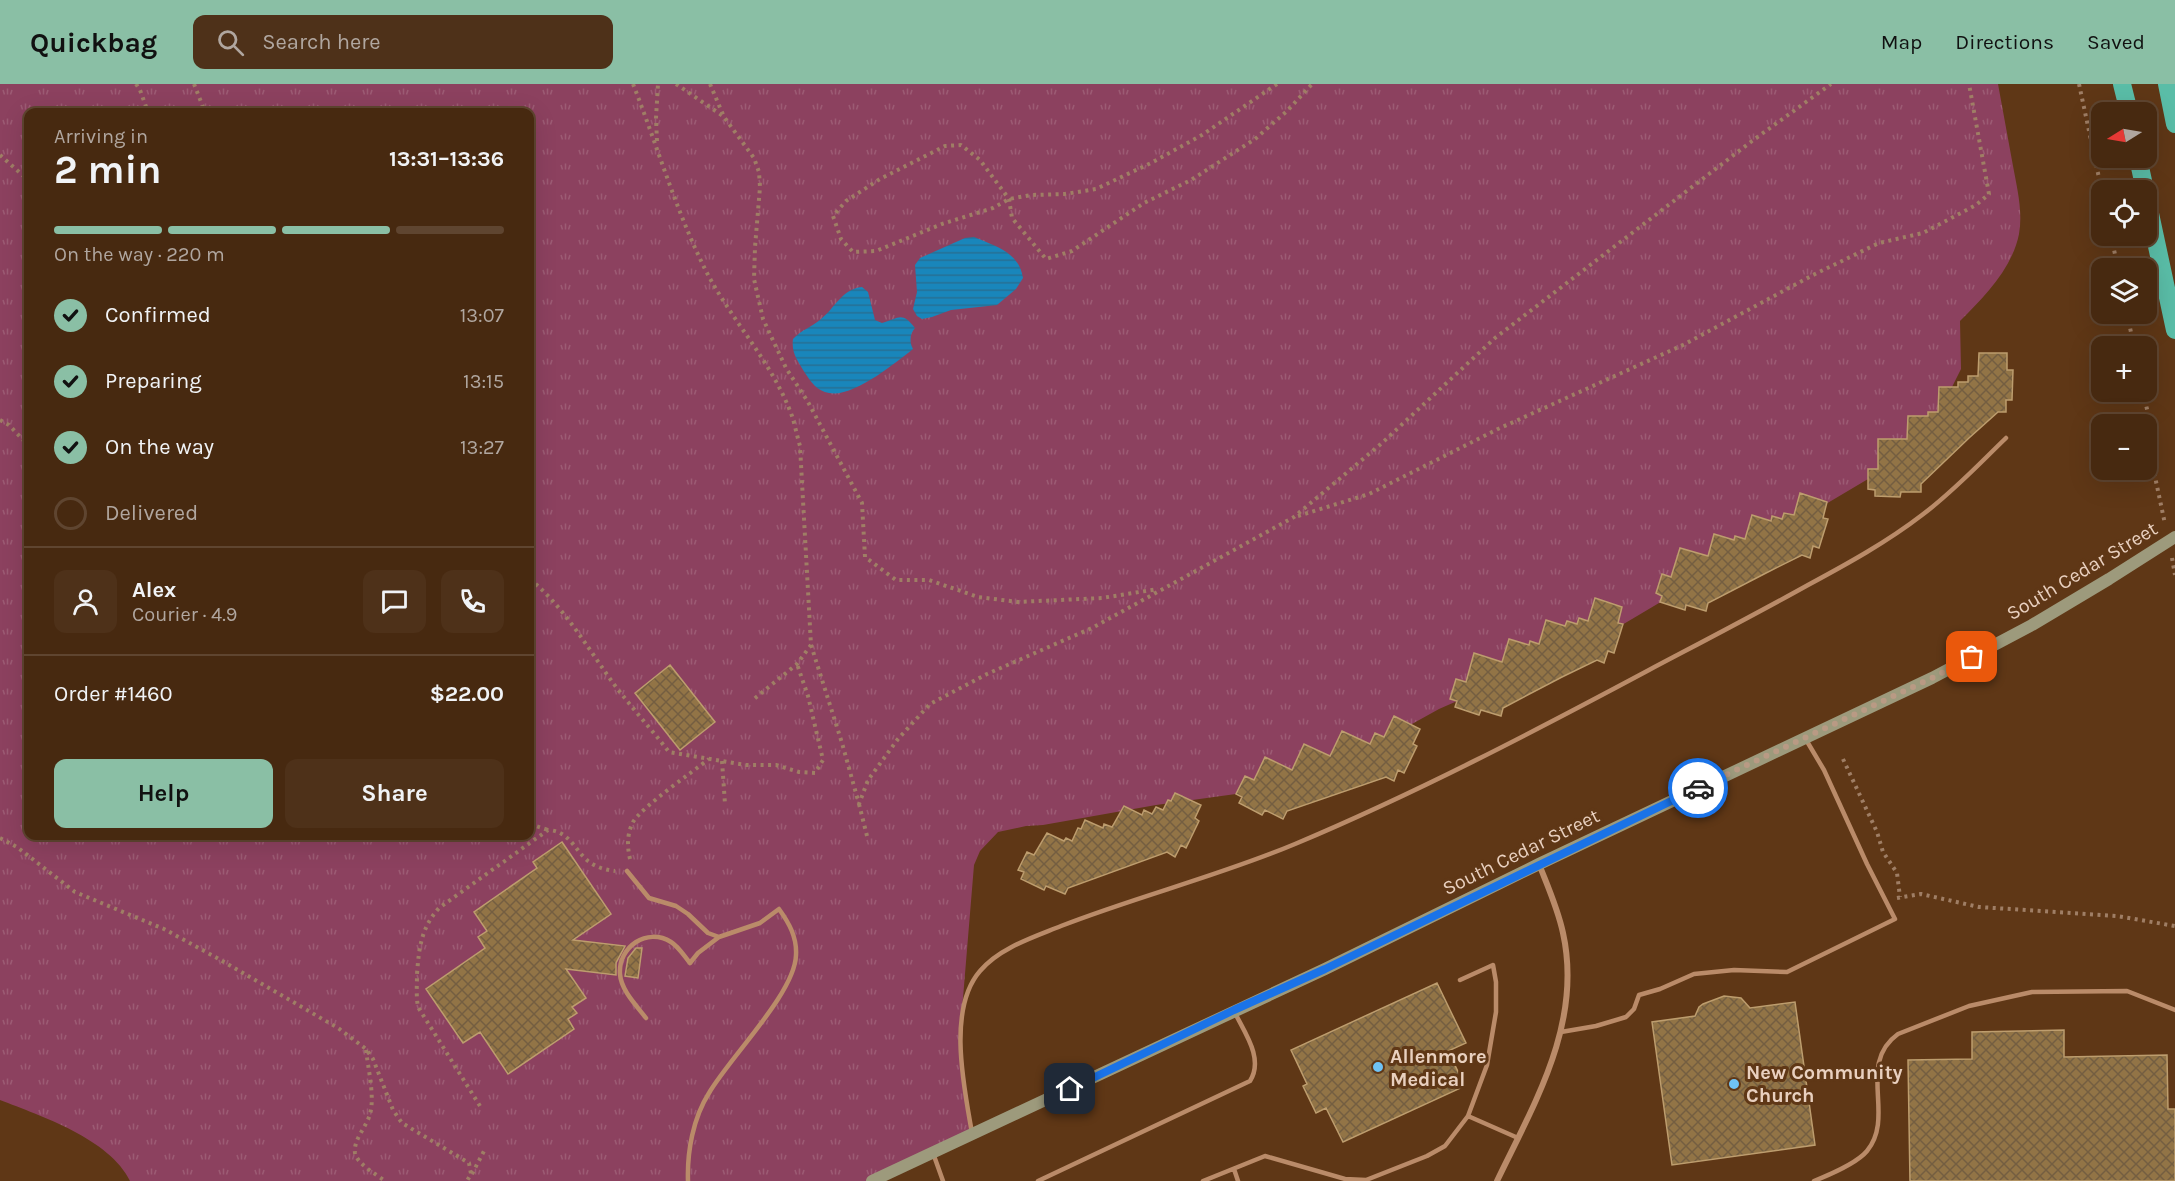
<!DOCTYPE html>
<html lang="en">
<head>
<meta charset="utf-8">
<style>
	:root { --surface:#472910; --page:#4e3119; --text:#f1f3f6; --muted:#b0a69f; --line:#5f4530; --accent:#8abfa5 }
	body { margin:0; font-family:Karla,sans-serif; background:var(--page); color:var(--text); height:100vh; display:flex; flex-direction:column; font-size:22px; white-space:nowrap }
	* { box-sizing:border-box; margin:0 }
	p { font-size:20px; color:var(--muted) }
	.icon { flex:none; width:33px; height:33px; fill:none; stroke:currentColor; stroke-width:2; stroke-linecap:round; stroke-linejoin:round }
	.map { position:relative; flex:1; overflow:hidden }
	.drawer { position:absolute; left:24px; top:24px; width:510px; height:732px; display:flex; flex-direction:column; background:var(--surface); border-radius:12px; box-shadow:0 6px 24px #0002,0 0 0 2px var(--line) }
	.drawer>* { flex:none }
	.needle { width:39px; rotate:259deg }
	.controls { position:absolute; left:2091px; top:18px; display:grid; gap:12px }
	.controls a { display:grid; place-items:center; width:66px; height:66px; border-radius:12px; background:var(--surface); box-shadow:0 6px 24px #0002,0 0 0 2px var(--line); font-size:30px }
	.pin { position:absolute; display:grid; place-items:center; width:51px; height:51px; color:#fff; margin:-26px; border-radius:12px; box-shadow:0 3px 9px #0006 }
	.courier { position:absolute; display:grid; place-items:center; width:60px; height:60px; margin:-30px; border:4px solid #1a73e8; border-radius:50%; background:#fff; color:#222; box-shadow:0 2px 8px #0007 }
	.head em { font-style:normal; font-weight:700 }
	.head div { display:flex; flex-direction:column-reverse }
	.head { display:flex; align-items:center; justify-content:space-between; height:102px; padding:0 30px }
	h1 { font-size:39px; font-weight:700; line-height:45px }
	.bar { display:grid; grid-template-columns:repeat(4,1fr); gap:9px 6px; align-content:center; height:72px; padding:0 30px }
	.bar i { height:8px; border-radius:4px; background:var(--line) }
	.bar .current { background:var(--accent) }
	.bar p { grid-column:span 4 }
	.line { display:flex; align-items:center; gap:15px; padding:0 30px; border-top:2px solid var(--line) }
	.line div { flex:1 }
	.round { display:grid; place-items:center; flex:none; width:63px; height:63px; border-radius:12px; background:var(--page) }
	ol { padding:0 30px; list-style:none }
	li { display:flex; align-items:center; gap:18px; height:66px }
	li p { margin-inline-start:auto }
	li .icon { padding:6px; border-radius:50%; background:var(--accent); color:#111; stroke-width:4 }
	li:last-child { color:var(--muted) }
	li i { width:33px; height:33px; border:3px solid var(--line); border-radius:50% }
	.action { display:flex; gap:12px; margin-top:auto; padding:12px 30px }
	.action a { flex:1; height:69px; border-radius:12px; background:var(--accent); color:#111; font-size:24px; font-weight:700; line-height:69px; text-align:center }
	.action a+a { background:var(--page); color:var(--text) }
	header { display:flex; align-items:center; gap:36px; box-sizing:border-box; height:84px; padding:0 30px; background:var(--accent); color:#111 }
	header strong { font-size:28px }
	nav { display:flex; gap:33px; margin-inline-start:auto; font-size:21px }
	.search { width:420px; height:54px; background:var(--page); display:flex; align-items:center; gap:15px; box-sizing:border-box; padding:0 21px; border-radius:12px; color:var(--muted); font-size:22px }
	.map>svg:first-child { display:block }
</style>
</head>
<body>
<header>
<strong>Quickbag</strong>
<div class="search"><svg class="icon" aria-label="search" viewBox="0 0 24 24"><circle cx="10" cy="10" r="6"/><path d="M15 15l6 6"/></svg>Search here</div>
<nav><a>Map</a><a>Directions</a><a>Saved</a></nav>
</header>
<div class="map">
<svg width="2175" height="1097" viewBox="0 0 2175 1097">
	<defs>
		<pattern id="grass-tufts" width="24" height="20" patternUnits="userSpaceOnUse" patternTransform="scale(1.5)"><rect width="24" height="20" fill="#8c415f"/><path d="M3 7l-1-3M5 7V3M7 7l1-3M15 17l-1-3M17 17v-4M19 17l1-3" fill="none" stroke="#9c5b74"/></pattern>
		<pattern id="water-rules" width="6" height="5" patternUnits="userSpaceOnUse" patternTransform="scale(1.5)"><rect width="6" height="5" fill="#1986bb"/><path d="M0 2.5h6" fill="none" stroke="#267094"/></pattern>
		<pattern id="building-cross-hatch" width="8" height="8" patternUnits="userSpaceOnUse" patternTransform="scale(1.5)"><rect width="8" height="8" fill="#927446"/><path d="M0 0l8 8M0 8l8-8" fill="none" stroke="#745e41"/></pattern>
	</defs>
	<rect width="100%" height="100%" fill="#5f3716"/>
	<path fill="url(#grass-tufts)" fill-rule="evenodd" d="M0 0H1998C2003 27 2008 55 2013 82 2017 104 2023 127 2019 150 2012 185 1984 213 1960 237L1961 285 1922 363 1600 554 1439 625 1302 701 1156 721 1043 741 1026 742 998 748 980 767 974 781 962 926 961 983 972 1051 872 1097H130C110 1055 41 1032 0 1016ZM28 28H530V752H28Z"/>
	<path fill="url(#water-rules)" d="M974 153C995 162 1019 168 1023 194L1016 205 997 221 951 226 932 233 922 235 917 232 913 225 917 208 915 181 920 174 965 154Z
		M862 203 868 208 875 236 882 239C899 234 902 227 915 244 910 249 909 258 913 265 895 279 853 314 829 309 817 307 811 298 805 289 798 277 791 269 793 255 801 246 812 243 821 235 835 224 842 205 862 203Z"/>
	<path fill="url(#building-cross-hatch)" stroke="#bd9d6e" stroke-width="1.5" d="M1979 269H2007V286H2013L2012 316H2006V328H1998L1969 354 1921 400V408H1901L1900 413 1875 412V406L1868 405V385H1878V355H1907L1908 332H1928V328H1938L1939 303H1958V298H1968V292H1978Z
		M1800 409 1827 418 1823 434 1828 435 1819 464 1813 462 1810 474 1802 471 1768 488 1708 519 1706 527 1686 521 1685 526 1660 518 1662 512 1656 509 1662 490 1671 493 1680 464 1708 472 1714 450 1734 456 1735 452 1745 455 1752 431 1771 437 1772 432 1782 435 1784 429 1794 431Z
		M1595 514 1622 523 1618 539 1623 540 1614 569 1608 567 1604 579 1597 576 1562 593 1503 624 1501 632 1481 626 1479 631 1455 623 1457 617 1450 615 1456 595 1466 598 1474 569 1502 578 1509 555 1529 561 1530 557 1539 560 1546 536 1565 542 1567 537 1577 540 1579 534 1588 537Z
		M670 581 715 638 680 666 635 609Z
		M1394 632 1420 645 1413 660 1417 662 1404 689 1398 686 1394 697 1386 693 1287 727 1283 735 1265 726 1262 731 1239 719 1242 713 1236 710 1245 692 1254 696 1265 673 1292 686 1304 660 1330 672 1342 647 1370 660 1375 649 1384 653Z
		M1175 709 1201 721 1195 734 1199 737 1186 764 1181 761 1175 773 1167 768 1068 804 1065 810 1046 802 1044 806 1021 795 1024 788 1018 786 1027 768 1034 771 1047 749 1064 757 1066 754 1072 757 1078 744 1081 745 1085 736 1103 744 1104 740 1112 743 1124 722 1142 731 1144 726 1152 730 1156 723 1163 726 1168 716 1171 717Z
		M562 758 611 830 573 856 625 862 616 879V891L566 885 586 914 572 923 577 929 568 935 574 945 508 990 480 948 463 959 426 905 485 864 478 853 487 847 474 828 537 784 533 778Z
		M636 864H642L638 894 625 892 628 874Z
		M1437 899 1466 959 1448 967 1465 1002 1343 1058 1326 1024 1316 1029 1303 1002 1307 1000 1291 966Z
		M1724 912 1741 914 1750 924 1795 918 1815 1061 1672 1081 1652 938 1695 932 1699 923 1703 920Z
		M2064 946V973L2167 971 2168 1025H2175V1097H1910L1908 976 1972 975V948Z"/>
	<g fill="none" stroke-linecap="round" stroke-linejoin="round">
		<path stroke="#9f7e65" stroke-width="4" stroke-dasharray="3 4.5" stroke-linecap="butt" d="M136 0 140 6 148 28
			M194 0 205 28
			M633 0C657 61 675 124 704 183 729 234 772 277 792 332 795 341 797 352 800 362L811 561 797 580 754 615
			M676 0 723 32
			M710 0 724 33 754 74 759 88 760 103 755 163 754 195 763 235 786 284 808 318 862 419 865 473 896 496H929L978 513 1018 518 1102 514 1158 505
			M1277 0 1202 51 1151 79 1096 105 1065 110 1031 111 1009 115 993 124 942 140 876 167 853 168 841 155 833 132 846 117 880 95 945 62 961 61 980 76 1009 115 1012 134 1046 175 1072 167 1144 119 1191 96 1255 55 1287 27 1312 0
			M2079 0 2102 108
			M657 57 656 34 658 0
			M0 71 28 96
			M2111 152 2118 184
			M2127 230 2134 262
			M2143 308 2150 338V369L2165 440
			M0 336 9 341 28 361
			M1298 432 1369 410 1498 345 1683 261 1813 191 1879 159 1923 149 1976 121 1989 110 1969 0
			M2172 474 2175 491
			M530 495C566 525 588 565 616 603 633 625 652 646 669 668L746 681H776L799 688 815 689 823 676 808 612 797 580
			M811 561 842 659 859 720 868 696 898 655 930 620 987 590 1092 544 1294 433 1382 359 1495 254 1752 57 1831 0
			M1843 675 1877 748 1883 768 1897 789 1900 813
			M722 677 725 720
			M859 720 868 756
			M530 740 548 746
			M0 754 17 763 75 808 164 845 217 874 338 944 366 965 373 975 393 1026 402 1039 469 1079 471 1090 467 1097
			M630 775C627 762 627 750 633 738 643 722 691 689 709 675
			M1897 814 1921 810 1979 823 2117 832 2175 842
			M366 966C368 984 375 1013 370 1030 367 1042 353 1056 355 1069 357 1080 376 1090 385 1097
			M480 1022 418 923C416 912 417 901 417 890 419 864 421 844 439 824L548 746C569 747 574 765 588 777 596 783 605 786 615 787
			M472 1090 484 1067"/>
		<path stroke="#ba8b69" stroke-width="4.5" d="M627 787 649 814 676 822 688 830 708 849 719 853
			M646 934C636 921 621 906 620 890 618 863 647 843 671 858 679 863 684 872 690 879L698 869 719 853 760 839 779 825C789 839 797 853 796 871 795 909 730 973 709 1009 693 1034 687 1068 688 1097
			M1561 948 1596 942 1626 933 1634 925 1639 911 1660 905 1694 890 1734 886 1787 888 1895 835 1867 780 1824 686 1805 654
			M1468 1032 1518 1054
			M972 1049C964 1003 947 925 980 887 999 864 1034 853 1061 842 1138 812 1219 792 1295 760 1416 709 1533 648 1649 586 1702 558 1756 530 1808 501 1847 480 1887 458 1922 431 1953 408 1979 380 2006 354
			M933 1069 943 1097
			M1234 1085 1238 1097
			M1038 1097 1250 997C1264 975 1245 949 1235 929
			M1203 1097 1265 1072 1345 1095 1366 1096 1427 1072 1445 1062 1468 1032 1487 981 1496 928V898L1493 881 1460 896
			M1814 1097C1829 1091 1857 1079 1867 1067 1896 1032 1856 980 1898 950L1969 922 2032 908 2127 907 2175 926"/>
		<path stroke="#ba8b69" stroke-width="6" d="M1497 1097C1534 1020 1583 939 1563 849 1558 825 1548 803 1539 780"/>
		<path stroke="#9d9a7c" stroke-width="12" d="M872 1097 1325 885 1539 780 1932 594 2032 541 2109 495 2175 453"/>
		<path stroke="#5abda7" stroke-width="18" d="M2122 0 2129 28
			M2167 0 2175 40
			M2138 74 2145 106
			M2146 111 2175 246"/>
	</g>
	<g fill="none" stroke-linecap="round" stroke-linejoin="round">
		<path stroke="#b99a84" stroke-width="6" stroke-dasharray="0 10.8" d="M1698 704 1932 594 1972 573"/>
		<path stroke="#1a73e8" stroke-width="8" d="M1070 1005 1234 926 1325 885 1698 704"/>
	</g>
	<g fill="#6fc2f4" stroke="#5f3716" stroke-width="2">
		<circle cx="1378" cy="983" r="6"/>
		<circle cx="1734" cy="1000" r="6"/>
	</g>
	<g text-anchor="middle" dominant-baseline="central" stroke-width="6" stroke-linejoin="round" paint-order="stroke">
		<g font-size="20" fill="#e9d0bf" stroke="#5f3716">
			<text transform="translate(2082 487) rotate(-31)">South Cedar Street</text>
			<text transform="translate(1521 768) rotate(-26)">South Cedar Street</text>
		</g>
		<g font-size="20" font-weight="bold" fill="#e9d0bf" stroke="#5f3716" text-anchor="start">
			<text x="1390" y="972">Allenmore<tspan x="1390" dy="23">Medical</tspan></text>
			<text x="1746" y="988">New Community<tspan x="1746" dy="23">Church</tspan></text>
		</g>
	</g>
</svg>
<div class="controls">
<a><svg class="needle" viewBox="-14 -14 28 28"><path d="M0-13l5 13h-10z" fill="#e53935"/><path d="M0 13l5-13h-10z" fill="#b0a69f"/></svg></a>
<a><svg class="icon" aria-label="locate" viewBox="0 0 24 24"><circle cx="12" cy="12" r="6"/><path d="M12 2v4M12 18v4M2 12h4M18 12h4"/></svg></a>
<a><svg class="icon" aria-label="layers" viewBox="0 0 24 24"><path d="M12 4l9 5-9 5-9-5zM3 14l9 5 9-5"/></svg></a>
<a>+</a>
<a>−</a>
</div>
<div class="pin" style="left:1972px;top:573px;background:#ea580c"><svg class="icon" aria-label="bag" viewBox="0 0 24 24"><path d="M5 8h14l-1 12H6zM9 8a3 3 0 0 1 6 0"/></svg></div>
<div class="pin" style="left:1070px;top:1005px;background:#1f2937"><svg class="icon" aria-label="home" viewBox="0 0 24 24"><path d="M3 11l9-7 9 7M6 9v11h12V9"/></svg></div>
<div class="courier" style="left:1698px;top:704px"><svg class="icon" aria-label="car" viewBox="0 0 24 24"><path d="M5 17H2v-5l4-1 3-4h7l3 4 3 1v5h-3M9 17h6M6 11h13"/><circle cx="7" cy="17" r="2"/><circle cx="17" cy="17" r="2"/></svg></div>
<section class="drawer">
<div class="head"><div><h1>2 min</h1><p>Arriving in</p></div><em>13:31–13:36</em></div>
<div class="bar"><i class="current"></i><i class="current"></i><i class="current"></i><i></i><p>On the way · 220 m</p></div>
<ol>
<li><svg class="icon" aria-label="check" viewBox="0 0 24 24"><path d="M5 12l5 5 9-10"/></svg>Confirmed<p>13:07</p></li>
<li><svg class="icon" aria-label="check" viewBox="0 0 24 24"><path d="M5 12l5 5 9-10"/></svg>Preparing<p>13:15</p></li>
<li><svg class="icon" aria-label="check" viewBox="0 0 24 24"><path d="M5 12l5 5 9-10"/></svg>On the way<p>13:27</p></li>
<li><i></i>Delivered</li>
</ol>
<div class="line" style="height:108px"><a class="round"><svg class="icon" aria-label="person" viewBox="0 0 24 24"><circle cx="12" cy="8" r="4"/><path d="M4 21q1-7 8-7t8 7"/></svg></a><div><b>Alex</b><p>Courier · 4.9</p></div><a class="round"><svg class="icon" aria-label="chat" viewBox="0 0 24 24"><path d="M4 5h16v11H9l-5 4z"/></svg></a><a class="round"><svg class="icon" aria-label="phone" viewBox="0 0 24 24"><path d="M5 4h4l2 5-3 2q2 4 5 5l2-3 5 2v4C11 20 4 13 5 4z"/></svg></a></div>
<div class="line" style="height:78px"><div>Order #1460</div><b>$22.00</b></div>
<div class="action"><a>Help</a><a>Share</a></div>
</section>
</div>
</body>
</html>
